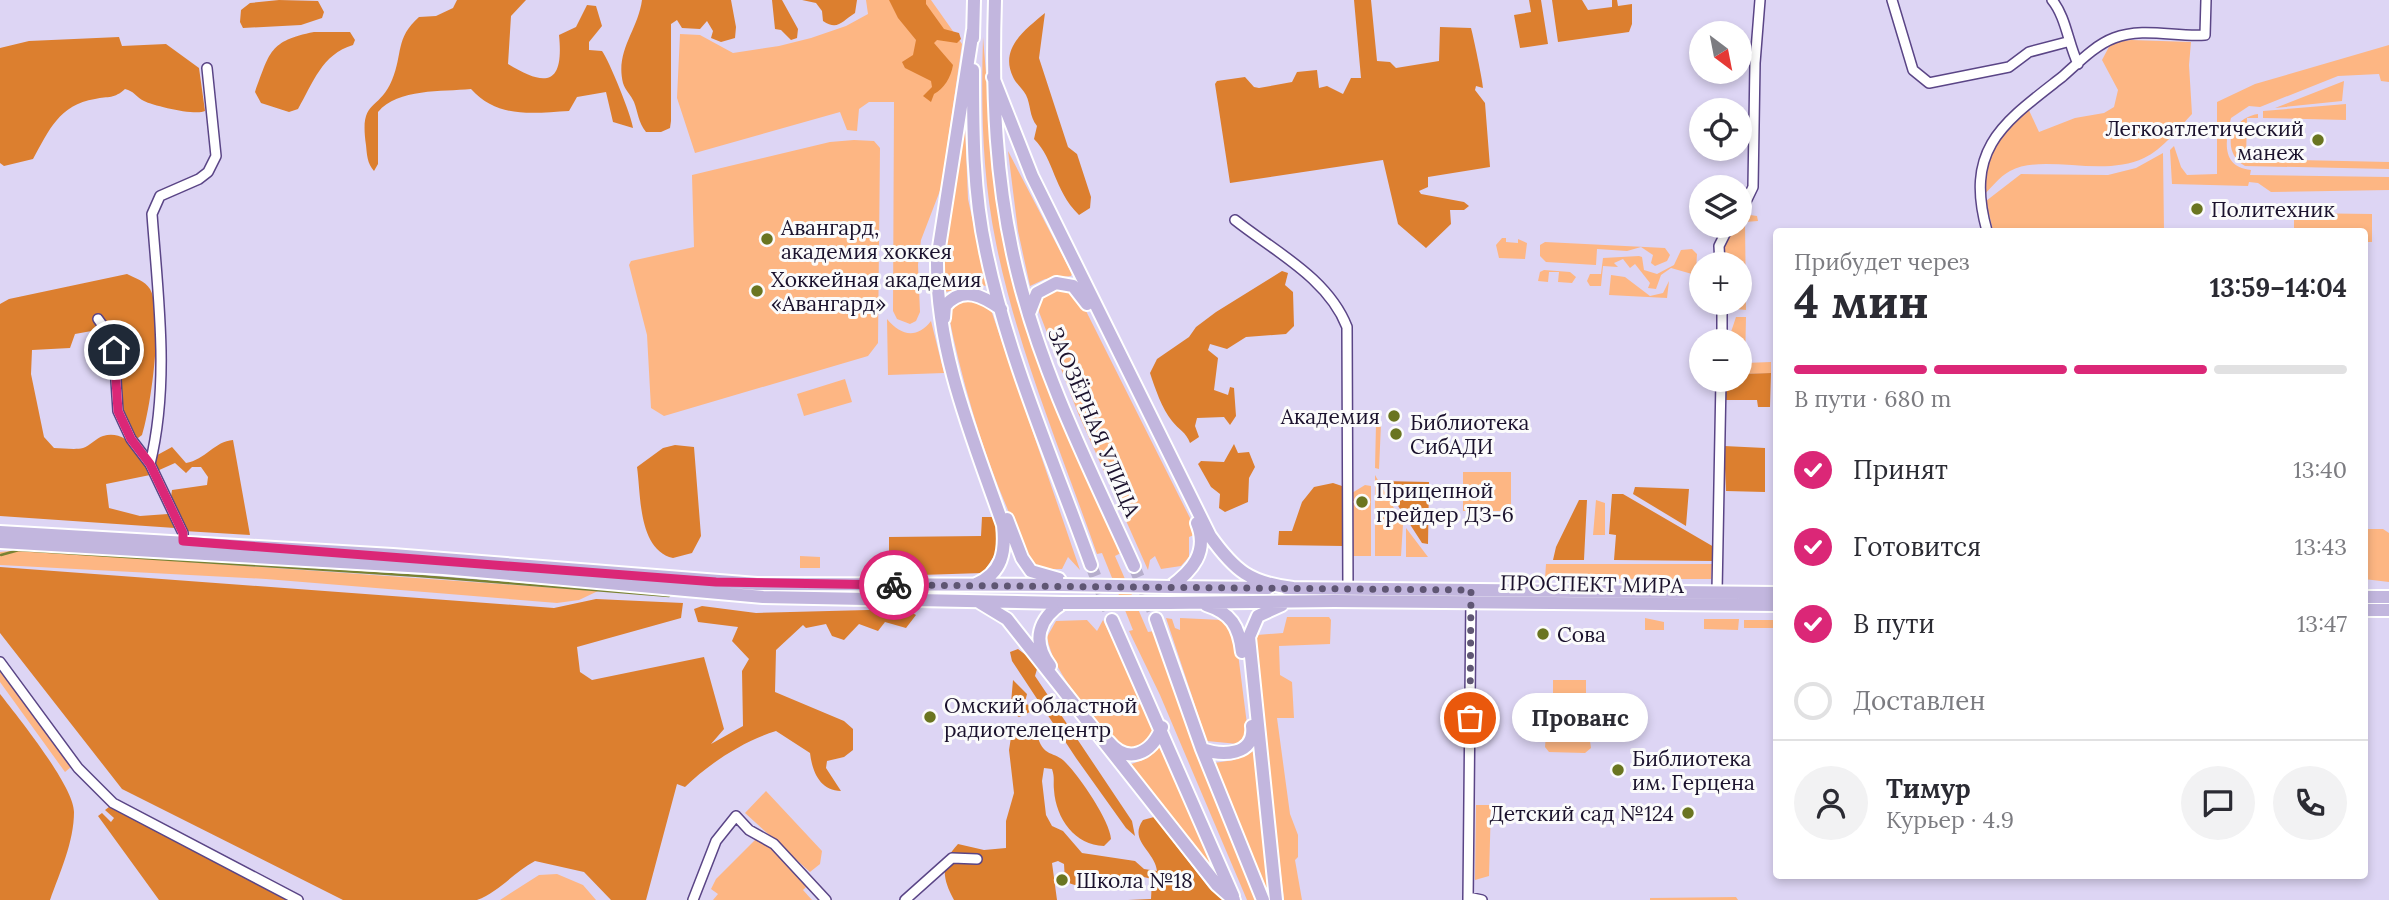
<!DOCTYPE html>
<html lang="ru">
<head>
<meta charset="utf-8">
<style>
	:root { --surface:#fff; --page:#f2f2f3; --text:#2b2b33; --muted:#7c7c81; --line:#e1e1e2; --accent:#db2777 }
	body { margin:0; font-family:Lora,serif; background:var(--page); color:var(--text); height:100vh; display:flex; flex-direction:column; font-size:26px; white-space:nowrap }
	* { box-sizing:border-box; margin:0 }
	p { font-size:23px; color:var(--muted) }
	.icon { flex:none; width:38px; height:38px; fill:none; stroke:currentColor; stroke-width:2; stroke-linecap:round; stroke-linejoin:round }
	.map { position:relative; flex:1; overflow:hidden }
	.details { position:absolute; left:1773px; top:228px; width:595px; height:651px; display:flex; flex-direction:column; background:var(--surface); border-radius:7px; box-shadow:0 4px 10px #0003 }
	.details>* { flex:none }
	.needle { width:46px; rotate:148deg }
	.fabs { position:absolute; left:1689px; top:21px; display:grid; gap:14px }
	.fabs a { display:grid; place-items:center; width:63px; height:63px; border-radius:50%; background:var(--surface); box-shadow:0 4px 10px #0003; font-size:35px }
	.pin { position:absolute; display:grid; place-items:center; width:60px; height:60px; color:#fff; margin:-30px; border:4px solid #fff; border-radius:50%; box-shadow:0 2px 7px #0007 }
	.courier { position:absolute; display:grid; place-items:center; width:70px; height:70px; margin:-35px; border:5px solid #db2777; border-radius:50%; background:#fff; color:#222; box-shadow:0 2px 9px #0007 }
	.bubble { position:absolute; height:49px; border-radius:24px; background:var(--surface); box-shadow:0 4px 10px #0003; font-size:23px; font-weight:700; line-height:49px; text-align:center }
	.head em { font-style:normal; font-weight:700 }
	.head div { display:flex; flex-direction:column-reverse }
	.head { display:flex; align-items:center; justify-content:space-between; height:119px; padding:0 21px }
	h1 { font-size:46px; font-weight:700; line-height:52px }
	.bar { display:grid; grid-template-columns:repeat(4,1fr); gap:10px 7px; align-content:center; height:84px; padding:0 21px }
	.bar i { height:9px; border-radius:5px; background:var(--line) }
	.bar .current { background:var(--accent) }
	.bar p { grid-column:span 4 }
	.line { display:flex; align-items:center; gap:18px; padding:0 21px; border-top:2px solid var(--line) }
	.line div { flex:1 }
	.round { display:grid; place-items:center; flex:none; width:74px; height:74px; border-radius:37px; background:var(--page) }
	ol { padding:0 21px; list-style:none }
	li { display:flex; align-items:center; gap:21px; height:77px }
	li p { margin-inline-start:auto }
	li .icon { padding:7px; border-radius:50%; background:var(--accent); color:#fff; stroke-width:4 }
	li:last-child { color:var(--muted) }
	li i { width:38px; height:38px; border:4px solid var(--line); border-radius:50% }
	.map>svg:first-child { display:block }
</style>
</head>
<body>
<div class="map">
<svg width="2389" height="900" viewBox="0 0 2389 900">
	<rect width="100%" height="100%" fill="#ddd5f4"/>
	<path fill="#fdb683" d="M866 0H931L962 44 941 188 921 240 918 265 920 312 916 321 910 324 897 319 893 311 894 102H869L859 109 857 131 847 130 840 112 695 153 677 98 680 34 700 35 733 53 779 46 811 38 846 26 868 14Z
		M983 37 990 122 1023 316C1048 399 1090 473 1121 553L1115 556 1148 632 1154 631 1198 757 1256 900H1247L1160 695 1129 631 1133 630 1102 553 1097 554C1061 451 1017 348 996 243 982 174 981 106 983 37Z
		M2131 40 2191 42 2189 65 2192 114C2178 129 2163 149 2144 158 2103 178 2042 153 2010 171 1999 177 1991 188 1982 197 1987 156 1996 134 2027 106L2039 132 2075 118 2104 113 2114 107 2118 90 2102 60 2111 43Z
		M2389 45V82L2381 81 2379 74 2338 76 2260 107 2249 106 2231 118C2225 141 2221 167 2251 170L2250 175 2389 177V190L2271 192 2258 183 2249 182 2248 186 2172 184 2170 150 2174 146 2181 167 2187 175 2217 174V102L2255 84Z
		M2344 81 2342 101 2275 108Z
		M2346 104V120L2263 118V111Z
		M2258 114V118H2247L2246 159 2389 162V169L2245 166C2220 151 2230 118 2258 114Z
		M965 126 968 199 987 286 978 285 945 292C937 282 958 144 965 126Z
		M854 140 874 141 880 148 878 343 868 356 664 416 651 408 647 335 629 265 631 261 694 247 692 175 830 142Z
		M1008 151 1072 274 1071 276 1045 279 1030 286 1018 231Z
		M2163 153 2164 231H1993L1986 201 2021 174 2108 175 2136 168Z
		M2294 213 2372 214V242H2364V231H2294Z
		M1743 214 1757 216 1758 221 1745 222 1746 310 1727 308V303H1740V264H1724L1722 245 1733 226H1740Z
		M1502 238H1506V242L1518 243V239L1527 243 1525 259 1499 258 1496 245Z
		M1545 242 1665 248 1670 255 1667 261 1655 266 1651 263 1653 255 1641 247 1627 251 1597 249 1596 265 1546 262 1540 256V245Z
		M1692 249 1697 254 1696 271 1692 274 1671 268 1661 275 1656 289 1648 288 1650 283 1635 264 1630 268 1623 259 1614 263 1618 267 1603 266 1601 286H1590L1587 281 1590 274H1601L1603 258 1639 256 1642 257 1644 270 1657 274 1674 265 1681 250Z
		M1544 270 1570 272 1576 277 1572 283 1558 282 1559 272H1549L1548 282 1538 281 1540 272Z
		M1611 275 1625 277 1650 296 1663 293 1669 281 1667 298 1609 295Z
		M1061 289 1073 292 1081 301 1192 522 1194 535 1189 537V557L1181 566 1161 569 1155 556 1150 560 1148 570 1078 413 1039 312V300L1051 290Z
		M973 299 985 302 991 310 1080 570 1068 557 1062 569H1045L1034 565C993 487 965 398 948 312L953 305Z
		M1736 317H1746L1745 363 1771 362V373L1740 374V341H1728Z
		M887 319C901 336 917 339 931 321L944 373 888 375Z
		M845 379 852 402 804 416 797 394Z
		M1376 424H1381L1379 469 1375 468Z
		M1463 472H1511V511H1463Z
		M1375 475 1403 524 1401 556H1375Z
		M1365 485 1371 486V556H1352V493Z
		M1596 500 1605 503V535H1593Z
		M1406 528 1428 557H1406Z
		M2366 529H2383L2389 533V582L2364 579Z
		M21 550 598 591 579 600 557 603 266 579 0 565V552Z
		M800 556 820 557V568H800Z
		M1546 564H1712L1711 579H1545Z
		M1287 617H1329L1331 620 1330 644 1279 646 1280 675 1292 682 1294 718H1277L1290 814 1298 835V857L1295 860 1302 900H1284L1254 643 1257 635 1283 633Z
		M1166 618 1172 619 1175 628 1180 630V618L1222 620 1236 638 1248 732 1238 744 1207 741Z
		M1645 618 1664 622V630H1645Z
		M1704 619H1739L1738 630 1704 629Z
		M1087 620 1097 631 1103 620 1151 721C1156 739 1146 743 1132 751L1117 746C1093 712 1055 679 1047 637L1056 621Z
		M1744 620H1776V628H1744Z
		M0 667 71 767 65 772 0 682Z
		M1553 680H1586V730H1553Z
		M1552 732 1589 734 1591 748 1585 753 1549 752 1545 747 1546 735Z
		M1160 746 1213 869 1129 765 1148 758Z
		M1254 751 1257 763 1270 897 1214 763 1234 760Z
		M766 791 822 851 820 864 810 872 745 813Z
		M1476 805H1491L1489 876 1475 880Z
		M756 839 773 845 808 885 803 890 812 900H713L718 894 711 889 716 879Z
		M557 874 583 885 596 900H500L539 875Z
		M1736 897 1738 900H1650V898Z"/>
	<path fill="#dc7f2f" d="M279 0 318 1 324 12 322 18 301 25 243 28 240 22 241 10 250 3Z
		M457 0H526L511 16 508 64C547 88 564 84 559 35L576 27 587 5 596 6 602 26 589 42V50L602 51C609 60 632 117 633 128L613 122 606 92 577 97 569 111C533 113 498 119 471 89 442 92 398 88 378 112V164L374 171C367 163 367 155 366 145 359 98 379 112 392 80 403 54 395 38 419 17L436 16 453 8Z
		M642 0H731L736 27 735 38 721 42 711 38 713 31 707 21 700 29 682 28 677 20 671 24V121L670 128 661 132H646C638 122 638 112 634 102 631 95 625 90 623 83 615 51 638 30 642 0Z
		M772 0H782L798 29 797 38 791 40 781 30 775 29Z
		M802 0H857L855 13C842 21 838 31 823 21L822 11 816 3Z
		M889 0H926V4L944 29 959 33 961 39 957 43 937 40 934 43 953 65C951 77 944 89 934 94L931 102 923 96 932 87 931 81 905 68 902 62 913 55 916 40 898 18Z
		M1354 0H1371L1377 61 1390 62 1396 68 1439 61 1440 27 1471 28C1473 35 1483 82 1483 88L1476 86 1475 90 1485 103 1490 167 1428 177V187L1419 191 1421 194 1464 202 1469 206 1464 210H1450L1451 224 1426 248 1398 224 1383 160 1230 183 1215 84 1217 81 1245 77 1254 87 1259 88 1292 82 1297 72 1317 70 1319 88 1327 86 1343 94 1351 78H1361Z
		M1529 0H1541L1548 44 1520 48 1514 15 1531 12Z
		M1552 0H1582L1588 10 1612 7V0H1617L1618 6 1632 4V24L1629 32 1558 42Z
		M1045 13 1039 58 1068 147 1077 154 1091 197 1090 208 1079 215C1053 189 1055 160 1034 139L1037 126C1029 116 1031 105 1026 95 1023 89 1016 84 1013 77 999 48 1026 29 1045 13Z
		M314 32H350L355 40 353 45C322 54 313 83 298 109L289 112 261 103 255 92C270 52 269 41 314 32Z
		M119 37 122 46 166 44 199 68 205 111C196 116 154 106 144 101 136 97 134 91 125 89 114 99 109 96 95 99 59 105 49 130 33 159L4 166 0 163V48L29 41Z
		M1282 271 1288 273 1285 285 1293 292 1294 326 1286 334 1246 337 1227 349 1210 344 1208 350 1218 358 1214 390 1228 395 1230 387 1234 388 1236 416 1230 425 1224 417 1197 418 1195 426 1199 437 1190 443C1186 432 1179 430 1172 421 1162 409 1155 388 1150 373L1157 359 1189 337 1196 327 1216 312Z
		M127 274C135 278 145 281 150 289 164 314 151 407 142 435L138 438 132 436C124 420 122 403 118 387 112 367 103 351 97 330L75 334 70 348 32 350 31 374 44 437 54 448C63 448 75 450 83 448 90 446 96 438 103 436 128 429 143 456 150 475L106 484 109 508 140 516 168 514 177 525 175 528 0 516V304L9 299Z
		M1771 373 1770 407H1758L1757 400H1724V380H1740V374Z
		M233 440 250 535 184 531 171 497 172 490 207 485 208 477 201 467H192L186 473 175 463 157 471 150 459 172 447 186 463C205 460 215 441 233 440Z
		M1234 444 1238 453 1249 452 1255 467 1249 478 1248 502 1225 512 1219 508 1220 494 1211 487 1198 464 1201 461 1224 462Z
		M675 445 694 447 701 536 692 553 673 558C638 550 641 495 637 467L663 448Z
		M1724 446 1765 448V492L1726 491Z
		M1382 481 1429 482 1428 544 1422 543Z
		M1333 483 1342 486 1343 546 1278 545 1279 531H1292L1302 502 1314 487Z
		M1635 487 1689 489 1686 526 1633 494Z
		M1612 494H1623L1714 547 1713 561 1614 560 1616 535 1609 534Z
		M1579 500H1587L1584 560H1553L1556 547Z
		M982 517H998V550L983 573 889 576V537L981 536Z
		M0 567 554 608 596 599 683 603 681 618 577 647 580 672 592 680 704 657 724 729 711 744 743 726 742 671 749 659 732 641 738 627 698 622 694 609 702 606 756 613 906 609 916 615 906 628 885 622 878 631 859 624 844 640 832 636 826 624 806 628 803 625 776 650 775 692 844 721 853 729V750L844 757 827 761 826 768 841 791C820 791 812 771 810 753L776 731C743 741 710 763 685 787L677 784 646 900H611L584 872 535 861C514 872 499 892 477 900H343L122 789 0 633Z
		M1018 649 1031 659 1037 669 1035 676 1132 821 1135 836 1126 828 1076 758 1012 661 1010 652Z
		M1013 680 1027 694 1025 702 1029 706 1030 712 1019 717 1014 714 1011 703Z
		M0 694C17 716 74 786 74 812 74 842 60 872 50 900H0Z
		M1021 724 1037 733C1042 759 1055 750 1066 763 1080 777 1110 821 1111 839L1104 846C1075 845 1056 819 1054 790 1053 782 1055 778 1052 769L1044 768 1042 781 1046 815 1052 826 1063 831 1082 853 1135 861 1144 869 1157 871C1155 851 1128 841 1143 820L1154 817 1209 888 1223 900H1128L1151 899 1152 879C1119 868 1091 897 1065 881L1064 864 1058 861 1052 863 1057 900H954C942 878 940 863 958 844L984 850 1006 848V821L1014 793 1009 750 1012 731Z
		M109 807 289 900H159L98 816 102 813 111 822 114 818 105 810Z"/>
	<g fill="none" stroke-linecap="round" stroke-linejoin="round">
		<path stroke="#798233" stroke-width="2.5" d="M1 555 19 550 419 576 669 596"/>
		<path stroke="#b6aecc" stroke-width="12" stroke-dasharray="12 6" stroke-linecap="butt" d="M1091 565 1112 620
			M1134 566 1156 619"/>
		<g stroke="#5a4586" stroke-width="12">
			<path id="minor" d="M1892 0 1913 70 1929 83 2009 67 2029 52 2067 42
				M2052 0C2066 17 2068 43 2078 64
				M1740 214 1753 187 1755 63 1760 0
				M1235 220C1274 251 1328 278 1347 327L1348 592
				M1987 231C1964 148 2003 123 2062 77 2077 64 2095 45 2114 38 2143 27 2174 37 2205 35L2206 0
				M1720 264 1719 246 1729 226
				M98 319 110 336 114 350 118 411 131 439 150 464 183 533V542
				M1722 341V303
				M150 464C170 382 158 297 152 214L160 196 199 179 208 172 216 156 207 68
				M1717 592 1721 380
				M0 662 78 768 113 803 298 900
				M1468 897 1482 900
				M693 900 716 841 736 816 749 830 774 844 826 900
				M905 900 952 858 977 859
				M1468 900 1471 598"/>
		</g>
		<g stroke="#fff" stroke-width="16">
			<path id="major" d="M995 0C992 93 995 184 1018 275 1043 377 1091 471 1134 566
				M973 30 937 260C936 352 973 439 1003 525 1006 552 1002 573 976 584
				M973 38 974 0
				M973 70C973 130 973 192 986 251 1008 358 1054 462 1091 565
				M993 77 1032 176 1210 536C1235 571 1250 583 1293 588
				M1030 311 1037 293 1056 283 1073 286 1087 304
				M944 318 945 306C963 285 983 296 1001 309
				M1007 519 1022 558 1031 571 1059 579 1062 584
				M0 532 393 555 757 584 1063 585
				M0 542 443 568 763 597 1063 603
				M1170 587 1268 588
				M1170 587C1192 571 1209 552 1197 523
				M1286 588 1776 593
				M2364 597H2389
				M979 602 1007 619 1217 885 1234 900
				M1169 603 1334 601 1776 605
				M1206 605C1231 613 1239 626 1242 652
				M2364 610H2389
				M1156 619 1202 749 1263 900
				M1112 620 1233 896
				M1050 666C1031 641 1039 618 1063 603
				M1108 741C1128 766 1152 753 1162 727
				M1202 749C1222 756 1256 756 1252 726
				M1276 900 1249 637 1258 616 1282 605"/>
		</g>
		<use href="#minor" stroke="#fff" stroke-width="9"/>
		<use href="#major" stroke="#c2b6de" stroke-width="12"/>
		<g stroke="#fff" stroke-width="16" stroke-linecap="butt">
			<path id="major-bridge" d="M1063 585 1170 587
				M1063 603H1169"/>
		</g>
		<use href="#major-bridge" stroke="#c2b6de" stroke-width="12"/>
	</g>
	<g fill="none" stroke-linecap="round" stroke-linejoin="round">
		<path stroke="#5f5673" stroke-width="7" stroke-dasharray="0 12.6" d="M894 585 1471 590 1470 718"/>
		<path stroke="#db2777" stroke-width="9" d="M114 350 118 411 131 439 150 464 183 533V541L716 582 894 585"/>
	</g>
	<g fill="#6a7520" stroke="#fbfbfb" stroke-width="2.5">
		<circle cx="2318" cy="140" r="7"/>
		<circle cx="2197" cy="209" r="7"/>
		<circle cx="767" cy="239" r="7"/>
		<circle cx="757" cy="291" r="7"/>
		<circle cx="1394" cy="416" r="7"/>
		<circle cx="1396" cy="434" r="7"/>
		<circle cx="1362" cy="502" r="7"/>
		<circle cx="1543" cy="634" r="7"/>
		<circle cx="930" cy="717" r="7"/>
		<circle cx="1618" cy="770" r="7"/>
		<circle cx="1688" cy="813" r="7"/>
		<circle cx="1062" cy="880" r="7"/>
	</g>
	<g text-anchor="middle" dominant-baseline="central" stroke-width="6" stroke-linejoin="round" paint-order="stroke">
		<g font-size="21" fill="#1b122d" stroke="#fbfbfb" text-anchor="start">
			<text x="2304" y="128" text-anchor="end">Легкоатлетический<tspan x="2304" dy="24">манеж</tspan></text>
			<text x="2211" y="209">Политехник</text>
			<text x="781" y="227">Авангард,<tspan x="781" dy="24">академия хоккея</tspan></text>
			<text x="771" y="279">Хоккейная академия<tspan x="771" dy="24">«Авангард»</tspan></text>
			<text x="1380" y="416" text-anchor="end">Академия</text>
			<text x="1410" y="422">Библиотека<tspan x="1410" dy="24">СибАДИ</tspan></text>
			<text x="1376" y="490">Прицепной<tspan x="1376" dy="24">грейдер ДЗ-6</tspan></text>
			<text x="1557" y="634">Сова</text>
			<text x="944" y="705">Омский областной<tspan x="944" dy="24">радиотелецентр</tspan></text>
			<text x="1632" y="758">Библиотека<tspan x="1632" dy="24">им. Герцена</tspan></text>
			<text x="1674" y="813" text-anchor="end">Детский сад №124</text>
			<text x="1076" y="880">Школа №18</text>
		</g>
		<g font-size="21" fill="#1b122d" stroke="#fbfbfb">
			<text transform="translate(1094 422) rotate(67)">ЗАОЗЁРНАЯ УЛИЦА</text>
			<text transform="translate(1592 584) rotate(1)">ПРОСПЕКТ МИРА</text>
		</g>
	</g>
</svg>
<div class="fabs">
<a><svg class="needle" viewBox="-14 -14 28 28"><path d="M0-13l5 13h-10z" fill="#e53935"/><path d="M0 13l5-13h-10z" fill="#7c7c81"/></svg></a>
<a><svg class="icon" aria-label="locate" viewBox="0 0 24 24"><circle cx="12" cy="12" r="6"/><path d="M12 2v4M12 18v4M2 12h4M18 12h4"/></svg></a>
<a><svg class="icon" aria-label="layers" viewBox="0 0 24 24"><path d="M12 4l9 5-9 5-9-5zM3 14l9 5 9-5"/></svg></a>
<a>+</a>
<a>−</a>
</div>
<div class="pin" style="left:1470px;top:718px;background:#ea580c"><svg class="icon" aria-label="bag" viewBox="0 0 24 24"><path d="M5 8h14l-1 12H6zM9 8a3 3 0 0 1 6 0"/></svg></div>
<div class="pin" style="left:114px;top:350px;background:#1f2937"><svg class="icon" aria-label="home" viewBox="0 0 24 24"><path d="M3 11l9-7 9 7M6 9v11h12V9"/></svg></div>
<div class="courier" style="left:894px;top:585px"><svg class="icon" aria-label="bike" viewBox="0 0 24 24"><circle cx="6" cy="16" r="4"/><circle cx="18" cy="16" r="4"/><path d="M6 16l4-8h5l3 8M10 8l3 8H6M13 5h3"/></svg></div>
<div class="bubble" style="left:1512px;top:693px;width:136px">Прованс</div>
<section class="details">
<div class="head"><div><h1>4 мин</h1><p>Прибудет через</p></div><em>13:59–14:04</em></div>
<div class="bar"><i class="current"></i><i class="current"></i><i class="current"></i><i></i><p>В пути · 680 m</p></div>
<ol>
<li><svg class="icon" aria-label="check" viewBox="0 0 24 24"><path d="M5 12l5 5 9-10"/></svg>Принят<p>13:40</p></li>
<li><svg class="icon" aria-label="check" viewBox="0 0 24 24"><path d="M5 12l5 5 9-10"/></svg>Готовится<p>13:43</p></li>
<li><svg class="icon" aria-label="check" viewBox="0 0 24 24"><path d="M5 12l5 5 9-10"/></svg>В пути<p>13:47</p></li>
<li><i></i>Доставлен</li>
</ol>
<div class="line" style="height:126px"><a class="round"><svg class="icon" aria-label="person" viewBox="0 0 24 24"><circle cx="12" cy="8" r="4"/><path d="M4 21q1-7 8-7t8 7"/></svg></a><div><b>Тимур</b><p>Курьер · 4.9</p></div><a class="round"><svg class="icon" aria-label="chat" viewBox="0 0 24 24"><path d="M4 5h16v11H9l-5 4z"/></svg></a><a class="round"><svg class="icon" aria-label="phone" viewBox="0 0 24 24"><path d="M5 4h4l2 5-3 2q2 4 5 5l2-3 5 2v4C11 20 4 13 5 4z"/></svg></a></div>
</section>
</div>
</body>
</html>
